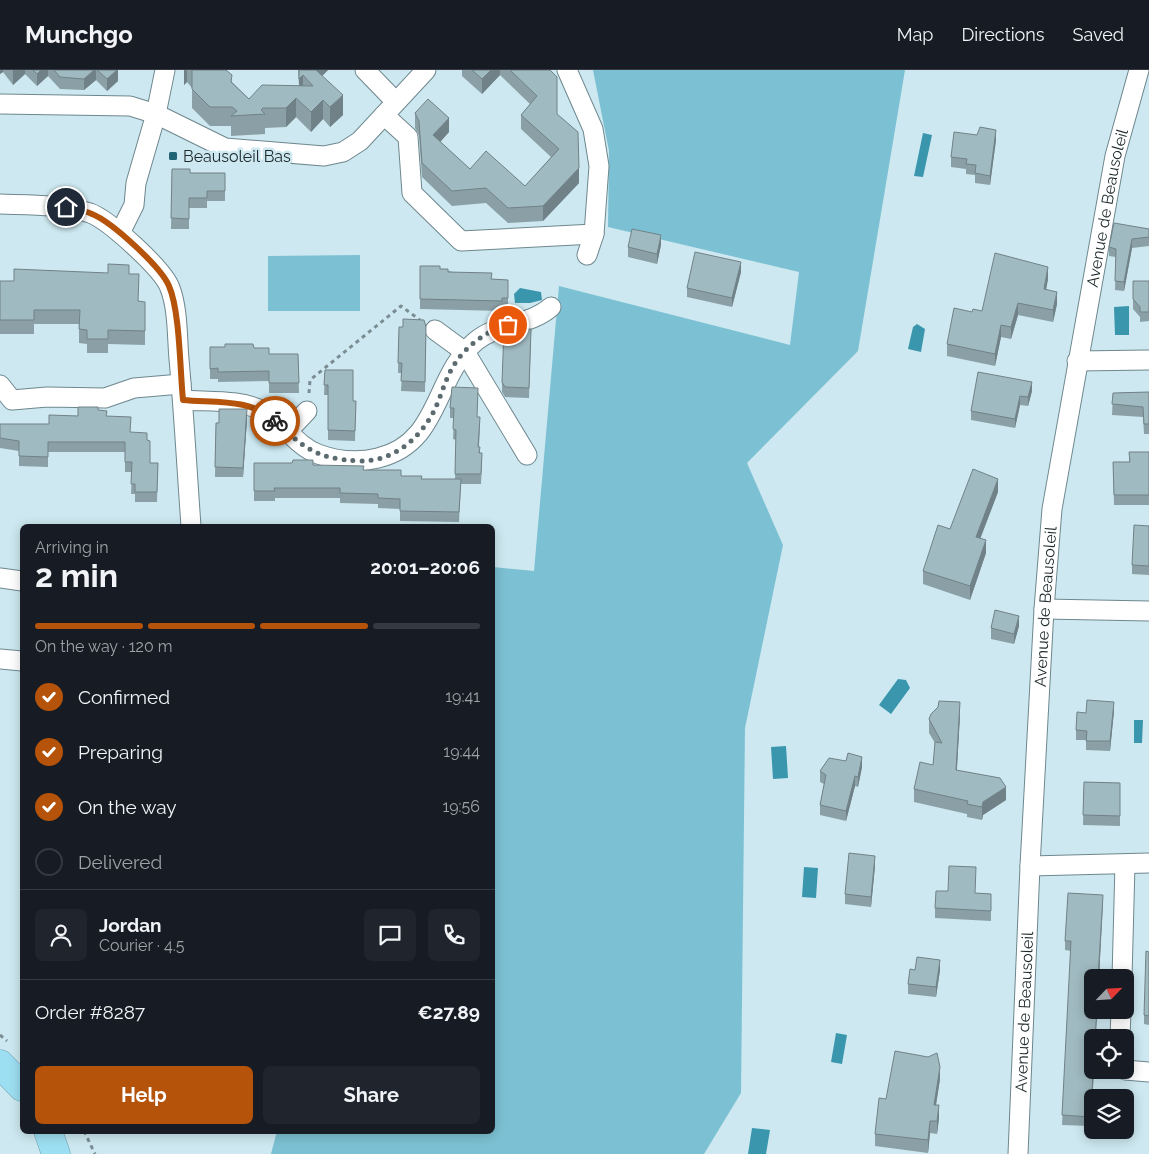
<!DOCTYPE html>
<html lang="en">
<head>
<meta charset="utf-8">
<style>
	:root { --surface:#171b24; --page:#20242c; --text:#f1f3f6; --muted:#9ea1a6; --line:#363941; --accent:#b45309 }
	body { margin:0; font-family:Raleway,sans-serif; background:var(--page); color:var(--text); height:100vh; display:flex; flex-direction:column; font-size:19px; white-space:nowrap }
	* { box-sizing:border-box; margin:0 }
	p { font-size:16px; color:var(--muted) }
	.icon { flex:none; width:28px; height:28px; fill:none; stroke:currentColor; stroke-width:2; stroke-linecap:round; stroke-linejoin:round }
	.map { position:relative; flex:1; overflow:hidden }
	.drawer { position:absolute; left:20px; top:454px; width:475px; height:610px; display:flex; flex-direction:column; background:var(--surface); border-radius:8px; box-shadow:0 2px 12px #0003 }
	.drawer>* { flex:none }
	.needle { width:32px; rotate:65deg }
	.buttons { position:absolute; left:1084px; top:899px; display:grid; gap:10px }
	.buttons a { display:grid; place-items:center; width:50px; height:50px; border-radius:8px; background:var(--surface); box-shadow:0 2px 12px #0003; font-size:25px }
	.pin { position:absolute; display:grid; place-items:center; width:42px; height:42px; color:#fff; margin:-21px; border:2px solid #fff; border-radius:50%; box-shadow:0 1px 5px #0007 }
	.courier { position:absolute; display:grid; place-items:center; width:50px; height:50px; margin:-25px; border:4px solid #b45309; border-radius:50%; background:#fff; color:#222; box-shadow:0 1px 6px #0007 }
	.overview em { font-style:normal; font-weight:700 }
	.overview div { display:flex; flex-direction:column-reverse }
	.overview { display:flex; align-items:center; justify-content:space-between; height:85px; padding:0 15px }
	h1 { font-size:32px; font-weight:700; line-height:38px }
	.bar { display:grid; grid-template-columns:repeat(4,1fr); gap:8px 5px; align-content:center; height:60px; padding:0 15px }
	.bar i { height:6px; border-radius:4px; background:var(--line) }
	.bar .on { background:var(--accent) }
	.bar p { grid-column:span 4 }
	.line { display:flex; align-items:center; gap:12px; padding:0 15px; border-top:1px solid var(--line) }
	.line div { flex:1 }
	.round { display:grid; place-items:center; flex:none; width:52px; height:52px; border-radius:8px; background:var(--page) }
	ol { padding:0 15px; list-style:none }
	li { display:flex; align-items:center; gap:15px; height:55px }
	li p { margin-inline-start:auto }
	li .icon { padding:5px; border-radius:50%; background:var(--accent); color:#fff; stroke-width:4 }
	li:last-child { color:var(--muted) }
	li i { width:28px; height:28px; border:2px solid var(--line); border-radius:50% }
	.primary-button { display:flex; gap:10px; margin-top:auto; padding:10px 15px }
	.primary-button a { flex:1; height:58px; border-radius:8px; background:var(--accent); color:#fff; font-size:20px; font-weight:700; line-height:58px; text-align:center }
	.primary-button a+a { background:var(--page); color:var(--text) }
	header { display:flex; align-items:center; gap:30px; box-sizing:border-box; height:70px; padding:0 25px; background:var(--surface); border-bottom:1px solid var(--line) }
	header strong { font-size:24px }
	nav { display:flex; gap:28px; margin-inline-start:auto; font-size:18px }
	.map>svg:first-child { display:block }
</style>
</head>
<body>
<header>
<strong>Munchgo</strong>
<nav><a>Map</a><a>Directions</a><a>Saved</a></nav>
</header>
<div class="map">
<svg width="1149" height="1084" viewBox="0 0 1149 1084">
	<rect width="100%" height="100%" fill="#cde8f0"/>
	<path fill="#7cc1d3" d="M593 0H905L858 281 747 393 783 475 745 658 741 1023 704 1084H271L277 1061H492L493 497 534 501 559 216 790 275 799 202 608 157 609 81Z
		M360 185V241H268V186Z"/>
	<path fill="#3a96ad" d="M923 63 932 65 923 107 914 106Z
		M520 218 541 222 542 230 530 233H515L514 224Z
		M1129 236V265H1115L1114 237Z
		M917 254 925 259 921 282 908 279 913 257Z
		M898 609 906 610 910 618 891 644 879 635Z
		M1134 650H1143L1142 673H1134Z
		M786 676 788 708 773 709 771 677Z
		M804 797 818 798 816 828 802 827Z
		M836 963 847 965 842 994 831 992Z
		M752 1058 770 1060 766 1084H748Z"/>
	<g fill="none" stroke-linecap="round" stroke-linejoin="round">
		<g stroke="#6e878e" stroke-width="21">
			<g id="minor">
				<path d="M365 0 396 32"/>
				<path d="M0 34 130 36 156 44 225 78 324 86 343 82 360 71 426 0"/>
				<path d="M384 45 408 67 412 123 461 171 594 164 599 96 593 59 567 0"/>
				<path d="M0 134C30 135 61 134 90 143 109 150 163 199 170 218 178 239 177 266 179 289 184 345 187 401 191 456"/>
				<path d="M120 163 134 135 136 113 156 44 165 0"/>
				<path d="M587 185 594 164"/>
				<path d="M435 260 465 282 527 385"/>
				<path d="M1077 291 1149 290"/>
				<path d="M0 315 12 330 47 327 105 328 134 318 181 314"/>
				<path d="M183 330C209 332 242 329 265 342 284 353 296 376 318 384 337 391 358 393 378 388 441 373 433 307 476 271 498 253 529 256 551 237"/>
				<path d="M287 362 307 341"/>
				<path d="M0 508 22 511"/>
				<path d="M1044 539 1149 541"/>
				<path d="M0 589 22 591"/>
				<path d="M1030 796 1149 793"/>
				<path d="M1122 908 1125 794"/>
				<path d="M1120 968 1121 940"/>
				<path d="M1125 1000 1149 1002"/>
				<path id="s1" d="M1018 1084 1030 796 1044 539 1052 439 1115 86 1139 0"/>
			</g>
		</g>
		<g stroke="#709fac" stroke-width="29">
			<path id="highway" d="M0 994 22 1017
				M48 1061 56 1084"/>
		</g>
		<path stroke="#7a8d92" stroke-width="3" stroke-dasharray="4 4" stroke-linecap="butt" d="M309 323 310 310 401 236 420 250
			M0 965 7 971
			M84 1061 95 1084"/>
		<use href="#minor" stroke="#fff" stroke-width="19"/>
		<use href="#highway" stroke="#9ddff2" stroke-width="28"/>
	</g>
	<path fill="#8aa0a6" d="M0 0H118V11L107 21 96 10 84 20 60 19 48 6 37 16 25 4 13 15 3 2 0 4Z
		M184 0H226L232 12 249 29 299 16 298 0H328L322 6 343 45 330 57 323 49 311 62 296 47 286 57 265 58V64L231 66V56H210L192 38V18L187 12 184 15Z
		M462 0H550L557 44 579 113 543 151 508 153 486 133 452 136 422 107 419 66 415 58V43L449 62 440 72 470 99 525 116 551 87 521 59V45L530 34 500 5 482 24 462 6Z
		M996 70 990 115 975 113V105L966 104V99L951 97V87Z
		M172 99 190 103H225V131H207V138H189V159H171Z
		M1149 159V176L1132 178 1124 221 1115 220 1116 187 1109 186V177Z
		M661 175 657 194 628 187V177Z
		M420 196 492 209 508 210V238H502V241L420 239Z
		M741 202 732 237 687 227V218Z
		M129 204 138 231 145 232V275L108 274V283H87V274L79 273V254H34V264H0V211H14Z
		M1048 209 1046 219 1057 234 1053 252 1018 245 1011 269 1001 267 995 296 947 286V274L982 241Z
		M1133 211H1149V251L1140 252V247L1133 239Z
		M399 257H426L425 322 401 321 402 303H398Z
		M531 269 529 328 505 327 502 322V312Z
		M210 277 254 278 269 284H298L299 323H269V311L218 312V309H210Z
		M325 300 353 331H356L355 371 328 370V325H324Z
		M452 317 477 347 480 357 479 377 482 394 481 414H461L459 452 400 451V439L378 438V434L340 433V428H275V431H254V393L313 395 364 400 422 409H455L456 370 453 369 454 348H450V338Z
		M1032 321 1028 336 1020 335 1015 358 971 350V341Z
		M1149 322V364H1144L1143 347 1112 345 1113 323Z
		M98 340 130 362 147 370 150 393H158L157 432H135V424H131L132 402H125V382H48V397L19 396V381L0 378V354H49Z
		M247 349 243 407H215L216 353Z
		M1129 382H1149V435H1114L1113 392H1129Z
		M998 422 980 468 986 483 970 530 923 514V501L950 459Z
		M1149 456V505L1132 504V495Z
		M1019 556 1014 574 991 569V558Z
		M1114 641 1110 681 1086 680V670H1076V660L1086 643Z
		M960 645 957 700 1006 730 983 745 982 750 967 747V744L914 732V719L933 695 935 673 929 663V649Z
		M862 697 858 717 855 716 846 751 820 745V735L824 714 820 712V701Z
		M1084 712 1120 713V756L1083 755Z
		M875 796 871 837 845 834V824Z
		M976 823 991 824V851L935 848V838Z
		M1103 835 1099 908H1092L1097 940 1096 968H1092L1091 1056 1062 1055 1071 881 1065 880V871Z
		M1149 882V955L1144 954V945Z
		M915 900H940L936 927 908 924V914Z
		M940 1009 936 1035 939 1048 937 1064 930 1063 928 1083 875 1076V1064L886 1029Z"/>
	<path fill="#708287" d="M0 0H3V2L0 4Z
		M13 0H25V4L13 15Z
		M41 0H48V6L37 16V4Z
		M94 0H96V10L84 20V9Z
		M117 0H118V11L107 21V9Z
		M184 0H187V12L184 15Z
		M312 0H328L312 16Z
		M491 0H500V5L482 24V9Z
		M303 5V25L299 28V9Z
		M343 25V45L330 57V37Z
		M296 28V47L286 57V38Z
		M323 30V49L311 62V42Z
		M449 48V62L433 80V65Z
		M996 60V70L990 115V106Z
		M579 98V113L543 151V136Z
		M661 165V175L657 194V184Z
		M1132 169V178L1124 221V212Z
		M741 192V202L732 237V228Z
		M1048 197V209L1044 231V219Z
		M1057 222V234L1053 252V240Z
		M1018 233V245L1011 269V257Z
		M1001 255V267L995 296V284Z
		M1032 312V321L1028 336V327Z
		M1020 326V335L1015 358V349Z
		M247 339V349L243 407V398Z
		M998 409V422L976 480V467Z
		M986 470V483L970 530V516Z
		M1019 546V556L1014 574V564Z
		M960 632V645L956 713V700Z
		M1114 632V641L1110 681V671Z
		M862 687V697L858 717V707Z
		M855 706V716L846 751V741Z
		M1006 717V730L983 745 982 750V737L983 732Z
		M875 786V796L871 837V827Z
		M1103 825 1099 908H1098Z
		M940 890V900L936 927V917Z
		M940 997V1009L934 1047V1035Z
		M1093 1000H1094L1091 1056V1047Z
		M939 1035V1048L937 1064V1051Z
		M930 1051V1063L928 1083V1070Z"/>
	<path fill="#a0bac1" stroke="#708287" d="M33 0H41L37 4Z
		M54 0H94L84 9 60 7Z
		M97 0H117L107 9Z
		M192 0H226L232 5 231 12 249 29 262 15 313 16 303 5 299 9V0H316L343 25 330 37 323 30 311 42 296 28 286 38H263L261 40 265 44 231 46 237 41 232 37H210L192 19Z
		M472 0H491L482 9Z
		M510 0H550L557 7V44L578 62 579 98 543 136 508 138 486 118 452 121 422 93 419 51 415 43 428 29 449 48 433 65 470 99 486 81 525 116 559 79 521 45 537 26Z
		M980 57 996 60 990 106 975 103 976 95 966 94 967 89 951 87 954 62 977 65Z
		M172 99H190V103H225V121H207V128H189V149L171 148Z
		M1114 153 1149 159V167L1132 169 1124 212 1115 211 1116 179 1109 177Z
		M632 159 661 165 657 184 628 177Z
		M695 182 741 192 732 228 687 218Z
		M995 183 1048 197 1044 219 1057 222 1053 240 1018 233 1011 257 1001 255 995 284 947 274 954 238 972 242 973 239 982 241Z
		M108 194 129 195V204H139L138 231 145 232V261L108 260V269H87V260L79 259 80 240H34V250H0V211H14V199L108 203Z
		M420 196H440V199H448V202L492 203 491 209 508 210V228H502V231L420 229Z
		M1133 211H1149V242H1140V237L1133 229Z
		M403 249 424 250 426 257 425 312 401 311 402 293H398L399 257H403Z
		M504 259H531L529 318 505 317 502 312Z
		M225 274H253L254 278H269V284H298L299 313H269V301L218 302V298L210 299V277H225Z
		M325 300H353V331H356L355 361 328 360V315H324Z
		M978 302 1032 312 1028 327 1020 326 1015 349 971 341Z
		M452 317 478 318 477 347H480L478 377H480L479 383H482L481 404H455L456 360 453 359 454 338H450Z
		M1149 322V354H1144L1143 337 1112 334 1113 323Z
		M78 337H98V340L107 341 106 346 131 347 130 362 147 363V370L150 371V393H158L157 422H135V414H131L132 392H125V372H48V387L19 386V371L0 368V354H49V345L78 346Z
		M219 339H247L243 398 215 397 216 353H219Z
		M1129 382H1149V425H1114L1113 392H1130Z
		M293 390H313V395L364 396 363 400H401V406H422L421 409H461L459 442 400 441V429L378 428V424L340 423V418H274L275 421H254V393H292Z
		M973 399 998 409 976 467 986 470 970 516 923 501 938 455 950 459Z
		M1134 455 1149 456V496L1132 495Z
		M995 540 1019 546 1014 564 991 558Z
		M1087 630 1114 632 1110 671H1086L1087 661 1076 660 1077 642 1086 643Z
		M939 631 960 632 956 700 1000 708 1006 717 983 732 982 737 967 734 968 731 914 719 920 692 933 695 935 672 942 673 929 649 931 644 938 637Z
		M848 683 862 687 858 707 855 706 846 741 820 735 826 705 820 701 829 688 846 691Z
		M1084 712 1120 713V746L1083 745Z
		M849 783 875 786 871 827 845 824Z
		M949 796 976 797 975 823 991 824V841L935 838 936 821H948Z
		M1068 823 1103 825 1098 908H1092V940H1097L1095 968H1092V1000H1093L1091 1047 1062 1045 1071 871H1065Z
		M1146 881 1149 882V946L1144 945Z
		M917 887 940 890 936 917 908 914 910 899 915 900Z
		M895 981 928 987 937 983 940 997 934 1035H939L937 1051H930L928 1070 875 1064 879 1028 886 1029Z"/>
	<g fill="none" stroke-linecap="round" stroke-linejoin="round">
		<path stroke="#5b6b6f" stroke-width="5" stroke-dasharray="0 9" d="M275 351C304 378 317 389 359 391 392 392 419 370 434 341 441 327 445 309 454 295 466 276 486 261 508 255"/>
		<path stroke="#b45309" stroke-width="6" d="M66 137C74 139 84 140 92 144 112 152 161 197 169 216 180 241 180 302 183 330 214 333 251 328 275 351"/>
	</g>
	<rect fill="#206576" stroke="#cde8f0" stroke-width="2" x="168" y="81" width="10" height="10" rx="2.5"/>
	<g text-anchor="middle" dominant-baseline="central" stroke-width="5" stroke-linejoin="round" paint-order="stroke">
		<g font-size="16" fill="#1d282a" stroke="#cde8f0" text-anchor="start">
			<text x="183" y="86">Beausoleil Bas</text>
		</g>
		<g font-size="16" fill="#1d282a" stroke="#cde8f0">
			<text stroke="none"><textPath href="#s1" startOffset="952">Avenue de Beausoleil</textPath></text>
			<text stroke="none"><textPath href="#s1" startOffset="548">Avenue de Beausoleil</textPath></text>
			<text stroke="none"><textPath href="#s1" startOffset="142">Avenue de Beausoleil</textPath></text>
		</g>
	</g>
</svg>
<div class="buttons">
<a><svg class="needle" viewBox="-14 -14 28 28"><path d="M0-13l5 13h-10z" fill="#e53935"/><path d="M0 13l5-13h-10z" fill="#9ea1a6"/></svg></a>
<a><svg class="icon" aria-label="locate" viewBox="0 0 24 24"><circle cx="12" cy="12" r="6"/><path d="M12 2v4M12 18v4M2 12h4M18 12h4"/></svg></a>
<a><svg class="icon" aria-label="layers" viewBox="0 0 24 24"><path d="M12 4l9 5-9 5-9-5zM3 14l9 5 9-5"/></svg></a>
</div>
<div class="pin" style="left:508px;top:255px;background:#ea580c"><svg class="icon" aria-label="bag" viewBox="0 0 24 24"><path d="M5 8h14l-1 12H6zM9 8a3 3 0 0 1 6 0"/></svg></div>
<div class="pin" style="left:66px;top:137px;background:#1f2937"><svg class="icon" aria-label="home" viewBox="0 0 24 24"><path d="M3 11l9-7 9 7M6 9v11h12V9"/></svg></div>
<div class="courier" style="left:275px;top:351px"><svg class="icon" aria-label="bike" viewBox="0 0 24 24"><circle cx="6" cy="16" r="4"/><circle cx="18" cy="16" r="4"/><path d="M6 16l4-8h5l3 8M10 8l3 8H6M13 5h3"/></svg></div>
<section class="drawer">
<div class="overview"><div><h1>2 min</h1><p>Arriving in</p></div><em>20:01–20:06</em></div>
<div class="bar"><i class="on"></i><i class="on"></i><i class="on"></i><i></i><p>On the way · 120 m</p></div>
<ol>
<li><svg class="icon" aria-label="check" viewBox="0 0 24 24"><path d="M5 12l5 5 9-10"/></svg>Confirmed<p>19:41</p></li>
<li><svg class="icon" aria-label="check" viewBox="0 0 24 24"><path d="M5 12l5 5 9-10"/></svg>Preparing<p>19:44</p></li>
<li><svg class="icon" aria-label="check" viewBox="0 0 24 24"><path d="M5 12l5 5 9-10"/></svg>On the way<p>19:56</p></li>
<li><i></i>Delivered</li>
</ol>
<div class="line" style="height:90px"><a class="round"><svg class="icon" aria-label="person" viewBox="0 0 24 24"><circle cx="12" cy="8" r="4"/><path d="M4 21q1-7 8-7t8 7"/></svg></a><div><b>Jordan</b><p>Courier · 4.5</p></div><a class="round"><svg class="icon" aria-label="chat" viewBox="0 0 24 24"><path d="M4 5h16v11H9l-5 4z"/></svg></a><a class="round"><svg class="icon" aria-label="phone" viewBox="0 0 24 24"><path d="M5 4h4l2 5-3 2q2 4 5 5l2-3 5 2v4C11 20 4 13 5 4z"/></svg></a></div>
<div class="line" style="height:65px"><div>Order #8287</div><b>€27.89</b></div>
<div class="primary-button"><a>Help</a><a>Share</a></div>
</section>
</div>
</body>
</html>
